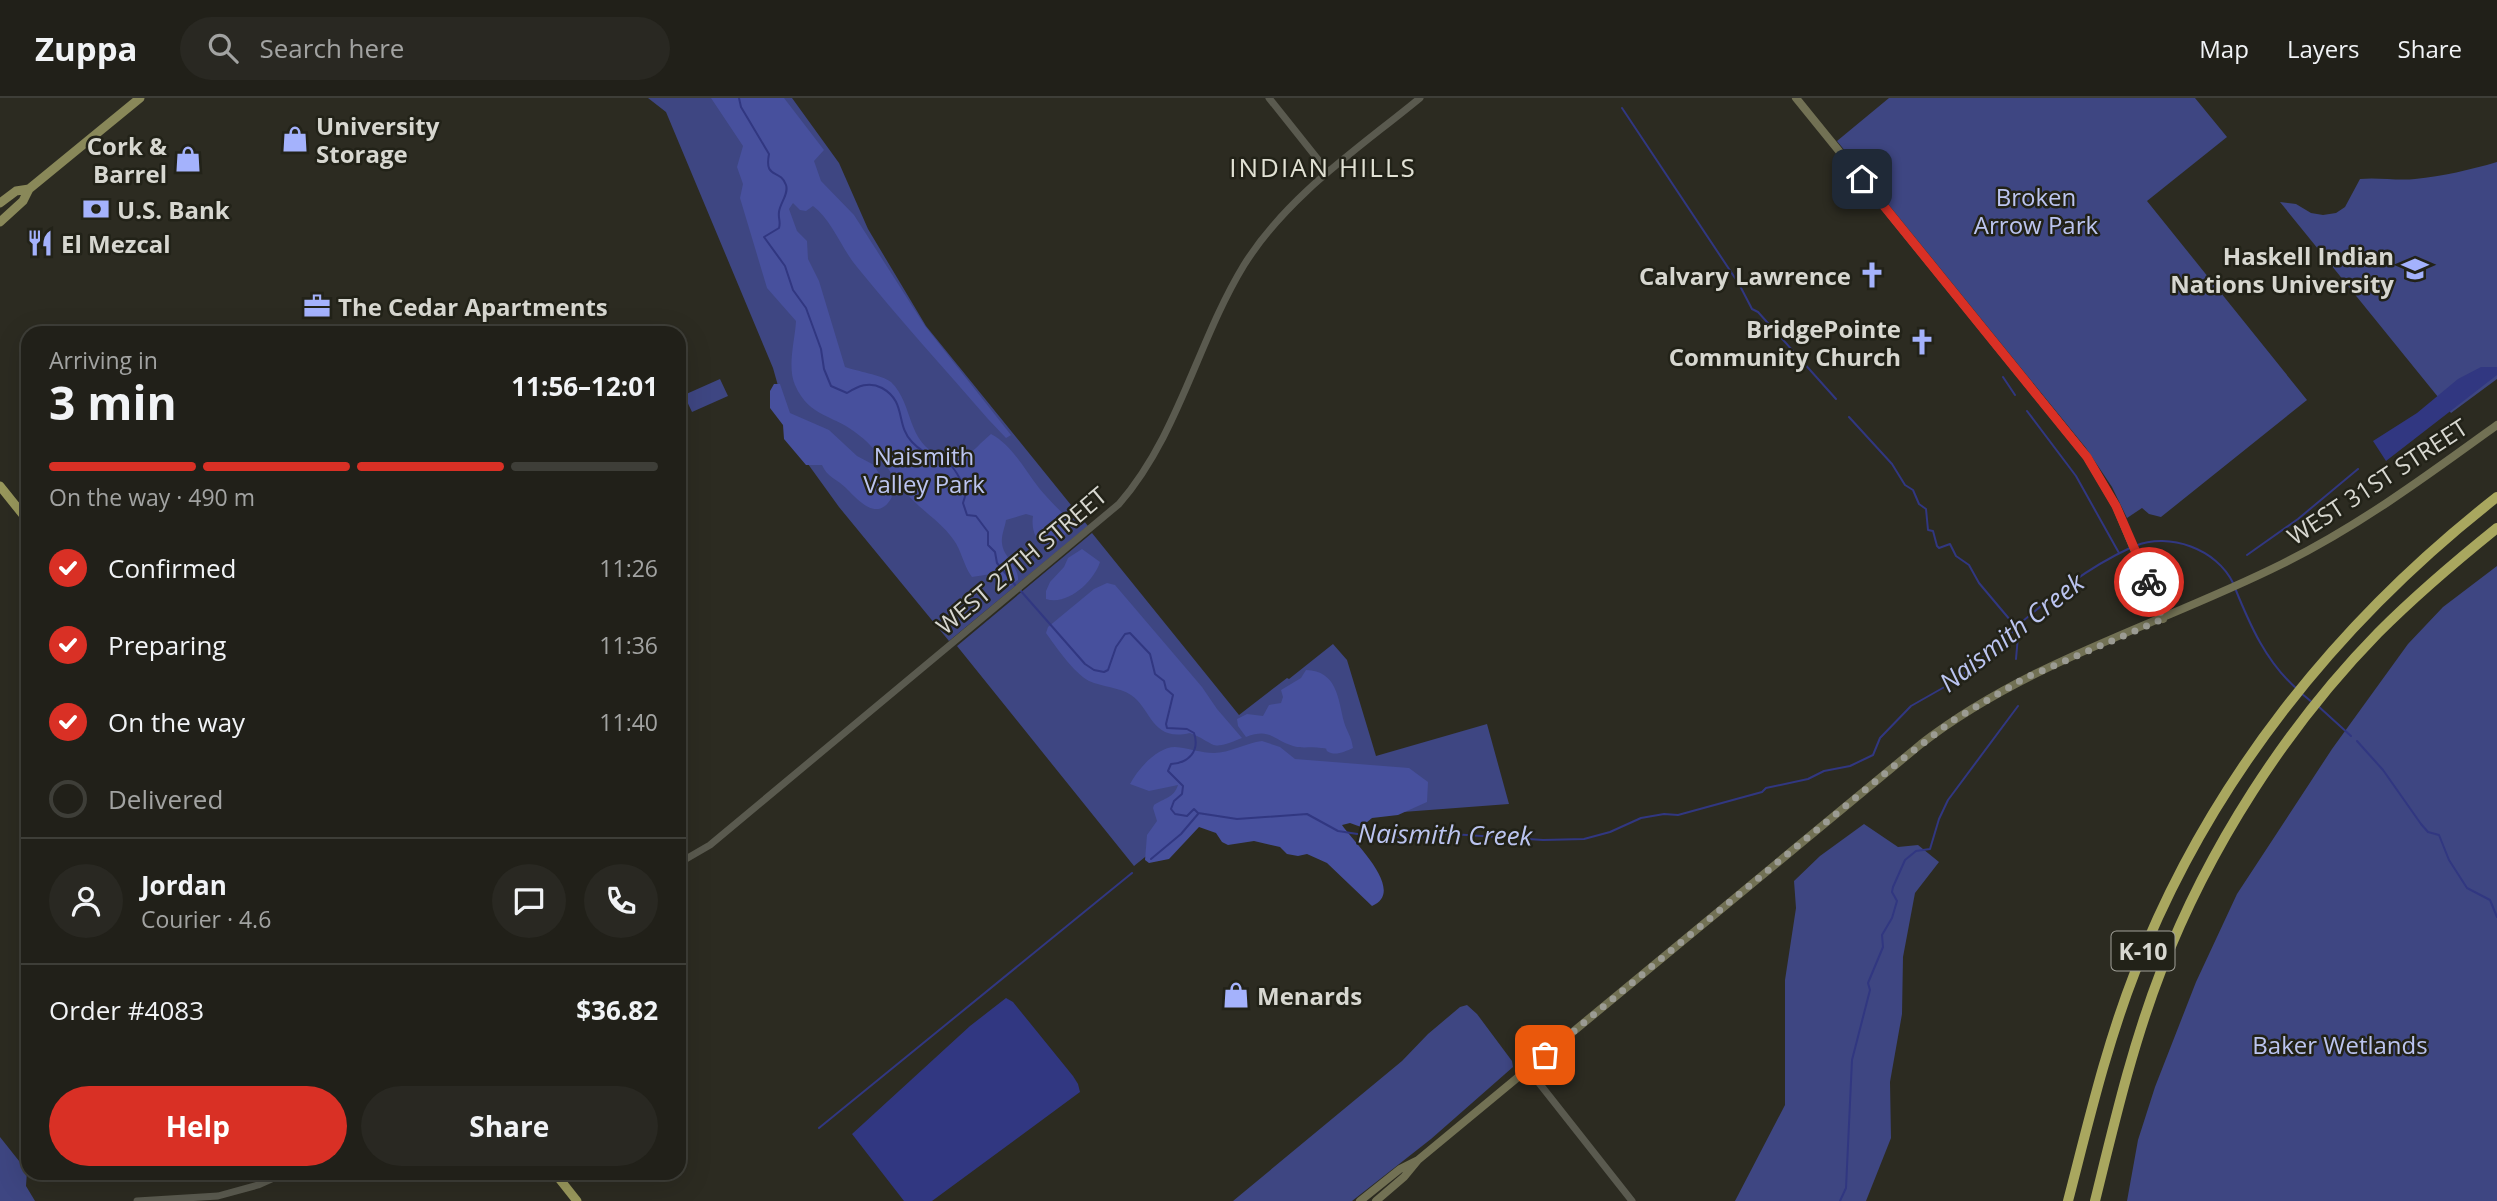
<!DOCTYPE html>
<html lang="en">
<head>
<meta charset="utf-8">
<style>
	:root { --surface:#212019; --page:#292822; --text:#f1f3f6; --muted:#a2a3a2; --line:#3e3e38; --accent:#d93025 }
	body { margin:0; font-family:"Open Sans",sans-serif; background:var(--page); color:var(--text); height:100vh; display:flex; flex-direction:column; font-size:26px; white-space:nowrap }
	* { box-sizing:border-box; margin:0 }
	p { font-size:23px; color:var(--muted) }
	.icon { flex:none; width:38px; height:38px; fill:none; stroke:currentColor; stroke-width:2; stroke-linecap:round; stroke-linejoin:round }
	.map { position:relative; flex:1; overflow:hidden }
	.side { position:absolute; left:21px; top:228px; width:665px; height:854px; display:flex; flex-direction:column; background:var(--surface); border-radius:21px; box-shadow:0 7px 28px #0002,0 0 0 2px var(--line) }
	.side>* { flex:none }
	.pin { position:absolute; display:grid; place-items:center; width:60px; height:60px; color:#fff; margin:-30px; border-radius:14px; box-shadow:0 4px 10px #0006 }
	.courier { position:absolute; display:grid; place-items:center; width:70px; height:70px; margin:-35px; border:5px solid #d93025; border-radius:50%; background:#fff; color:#222; box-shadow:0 2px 9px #0007 }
	.summary em { font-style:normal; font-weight:700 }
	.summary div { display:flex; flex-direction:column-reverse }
	.summary { display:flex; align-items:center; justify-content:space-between; height:119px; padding:0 28px }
	h1 { font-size:46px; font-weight:700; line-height:52px }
	.bar { display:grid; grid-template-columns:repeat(4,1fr); gap:10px 7px; align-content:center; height:84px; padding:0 28px }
	.bar i { height:9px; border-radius:5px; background:var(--line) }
	.bar .on { background:var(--accent) }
	.bar p { grid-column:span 4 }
	.line { display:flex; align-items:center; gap:18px; padding:0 28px; border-top:2px solid var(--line) }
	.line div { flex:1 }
	.round { display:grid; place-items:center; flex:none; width:74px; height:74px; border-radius:37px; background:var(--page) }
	ol { padding:0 28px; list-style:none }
	li { display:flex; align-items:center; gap:21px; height:77px }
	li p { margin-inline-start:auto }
	li .icon { padding:7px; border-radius:50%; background:var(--accent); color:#fff; stroke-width:4 }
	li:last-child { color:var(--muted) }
	li i { width:38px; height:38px; border:4px solid var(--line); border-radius:50% }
	.button { display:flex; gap:14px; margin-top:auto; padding:14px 28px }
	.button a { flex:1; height:80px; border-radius:42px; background:var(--accent); color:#fff; font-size:28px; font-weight:700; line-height:80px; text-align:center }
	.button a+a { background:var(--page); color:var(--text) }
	header { display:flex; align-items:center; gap:42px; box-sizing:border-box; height:98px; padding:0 35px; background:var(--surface); border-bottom:2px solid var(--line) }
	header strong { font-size:33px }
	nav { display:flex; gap:38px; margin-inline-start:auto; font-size:24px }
	.search { width:490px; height:63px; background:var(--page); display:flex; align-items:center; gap:18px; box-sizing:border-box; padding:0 24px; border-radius:38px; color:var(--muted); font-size:26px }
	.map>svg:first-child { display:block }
</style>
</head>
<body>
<header>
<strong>Zuppa</strong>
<div class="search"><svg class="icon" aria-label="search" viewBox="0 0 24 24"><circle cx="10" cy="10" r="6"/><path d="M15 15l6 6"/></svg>Search here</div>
<nav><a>Map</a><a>Layers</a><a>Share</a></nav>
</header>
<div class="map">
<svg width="2497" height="1103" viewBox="0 0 2497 1103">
	<rect width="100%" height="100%" fill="#2c2b21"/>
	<path fill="#3e4682" d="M648 0H792L839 65 868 131 926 228 1088 428 949 543 839 409 795 348 773 270 666 14Z
		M1889 0H2195L2227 39 2147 103 2307 302 2161 419 2149 416 2142 410 2127 420 2112 389 2086 350 1837 43Z
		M2497 64V281L2451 315 2280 104 2296 106 2311 115 2323 117 2336 115 2345 109 2360 81C2378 79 2397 83 2415 81 2443 78 2470 72 2497 64Z
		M720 281 728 298 692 314 684 297Z
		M1092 435 1239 617 1287 580 1289 581 1333 546 1347 562 1376 658 1487 626 1509 706 1323 720 1271 657 1134 768 957 548Z
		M2497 468V1103H2127L2138 1042 2155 989 2196 884 2237 796 2332 651 2408 546 2443 509Z
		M1864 726 1898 749 1918 747 1939 764 1915 795 1903 859 1902 916 1890 984 1891 1040 1866 1103H1735L1785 1007V882L1796 810 1794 783 1820 758Z
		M1467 907 1477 916 1512 963 1513 969 1431 1041 1352 1103H1233L1402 963 1428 936 1460 909Z
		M0 1039 27 1073 26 1088 35 1103H0Z"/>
	<path fill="#47509d" d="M711 0H784L824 52 814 63 821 83 854 117 925 228 1011 337 1006 340 988 321C944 270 899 221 857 169 841 150 832 122 813 108L806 113 800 112 793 105 789 111 797 133 807 143 808 161 819 183 845 269C856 273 882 277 891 284 914 306 906 345 941 358 947 360 954 363 962 360 972 356 982 343 991 336 1012 347 1025 372 1039 390 1049 402 1060 413 1071 423L1072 429C1067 434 1060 444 1054 445 1035 450 1031 430 1033 418L1026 416 1006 422C1005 429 1001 438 1002 445 1003 459 1019 468 1018 482L1009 489 991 476 972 479C963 467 962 453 953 441 941 424 921 412 907 396 890 377 881 354 860 338 835 316 810 321 795 287 787 269 795 242 796 223L767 190 740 100 743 86 737 69 743 48Z
		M774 286H780L790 315 829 332 857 358 874 367 892 399C878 425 859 403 846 390 837 381 827 379 822 367H806L784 341 783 327 770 310V293Z
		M1082 451 1100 464C1094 483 1068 508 1046 501V493L1050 484 1064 469 1068 460Z
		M1107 485 1115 487 1202 589 1217 611 1242 640C1208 654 1218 646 1190 635 1151 644 1152 611 1131 597 1119 589 1102 589 1089 583 1074 575 1056 549 1046 535L1048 529 1094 491Z
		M1306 572C1337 573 1338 600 1344 624 1347 634 1351 637 1353 650 1346 653 1338 657 1331 655 1321 651 1332 651 1321 650 1312 648 1303 651 1293 648 1272 641 1270 630 1246 639L1238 628 1237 621 1247 616 1263 618 1269 607 1281 605 1283 599 1281 592 1301 580Z
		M1262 643 1280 649 1295 661 1409 670 1428 684 1427 704 1398 717 1372 720 1361 729 1350 725 1342 727C1354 745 1407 793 1372 808L1327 765 1307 756 1298 758 1287 756 1280 749 1254 743 1228 747 1222 744 1216 735 1199 729 1169 761 1149 765 1145 762 1147 737 1157 723 1153 710 1154 707C1164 700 1174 700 1178 687L1149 693 1130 686C1138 671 1157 649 1175 649 1188 650 1201 655 1214 655 1229 655 1246 645 1262 643Z"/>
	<path fill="#313781" d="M2481 269H2497V277L2386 363 2373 343 2417 315 2458 281Z
		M1006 900 1013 904 1073 978 1078 986 1080 994 932 1103H904L852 1036 970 928Z"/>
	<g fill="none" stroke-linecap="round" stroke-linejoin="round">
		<path stroke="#313781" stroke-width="2" d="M739 0 741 9 769 56C764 82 780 70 786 87 789 96 780 105 779 114 778 121 781 123 779 130L764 139 785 168 793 192 806 210 821 251 824 271 831 288 847 295C858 288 869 283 882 290 907 304 895 326 912 344 923 356 935 358 949 366 956 370 961 385 967 392L963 405 967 417 976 418 988 434V447L995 454 997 465 1016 488
			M1622 10 1739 186 1752 211 1758 214 1836 301
			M2003 279 2015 297
			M2027 313 2076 378 2119 455
			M1849 319 1892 366 1905 387 1913 392 1919 406 1926 411 1928 432 1933 433 1937 448 1939 450 1950 446 1956 458 1969 467 1979 485 2016 529 2018 538 2016 561
			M2135 448C2169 434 2217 451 2233 485
			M2247 457 2298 421 2358 371
			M2235 490C2250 527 2266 564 2297 591
			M1020 492 1085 566 1094 572 1104 574 1108 572 1116 549 1125 536 1130 535 1150 556 1155 576 1164 583 1166 591 1173 597 1166 626 1167 630 1187 631 1194 635C1200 653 1189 665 1171 666L1168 673 1183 688 1182 696 1174 703 1171 711 1175 716 1187 718 1194 711 1198 715 1237 721 1307 716 1338 733 1377 739 1421 740 1437 735 1543 742 1584 741 1610 734 1641 720 1664 716 1678 717 1762 694 1766 690 1808 681 1824 673 1850 668 1873 657 1880 640 1911 608 1955 583 1982 560 1996 544 2011 536 2016 529C2052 498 2087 470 2130 450
			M2301 595 2313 605
			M2318 608 2351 638
			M2357 643 2383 672 2421 726 2428 734 2439 737 2449 762 2467 790 2490 802 2497 819
			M1151 761 1181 736 1198 716
			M819 1030 1132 775
			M1840 1103 1846 1090 1852 962 1870 892 1868 885 1883 849 1882 837 1892 820 1897 803 1892 794 1893 789 1905 762 1916 753 1930 751 1939 721 1948 702 2018 608"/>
		<path stroke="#5a5a4f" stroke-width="7" d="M1269 0 1328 74
			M679 765 710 747 1119 406C1179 337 1197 244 1244 167 1288 97 1358 51 1420 0
			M1528 971 1632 1103
			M137 1103 218 1098 258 1087 287 1074"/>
		<path stroke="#727154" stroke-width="8" d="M1796 0 2087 359 2116 408 2163 521
			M1360 1103 1400 1071 1416 1063
			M1376 1103 1404 1079 1418 1062 1921 646C2028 563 2162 526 2282 466 2359 428 2428 377 2497 327"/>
		<path stroke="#898859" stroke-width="9" d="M0 105 16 93 29 91
			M0 124 23 103 29 91 140 0"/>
		<path stroke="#99985c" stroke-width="9" d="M0 388 28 423
			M554 1074 577 1103"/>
		<path stroke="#a9a75f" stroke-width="10" d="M2068 1103C2088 1026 2106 948 2135 874 2209 684 2337 524 2497 399
			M2095 1103C2114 1026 2132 948 2161 873 2208 751 2286 629 2378 535 2415 498 2456 463 2497 430"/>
	</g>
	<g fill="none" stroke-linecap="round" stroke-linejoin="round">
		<path stroke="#9b9b93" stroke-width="7" stroke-dasharray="0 12.6" d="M1545 957 1900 663 1952 623 2025 580 2163 521 2149 484"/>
		<path stroke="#d93025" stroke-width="9" d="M1862 81 2087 359 2116 408 2149 484"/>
	</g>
	<defs>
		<g id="shop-bare" transform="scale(2.1)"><path d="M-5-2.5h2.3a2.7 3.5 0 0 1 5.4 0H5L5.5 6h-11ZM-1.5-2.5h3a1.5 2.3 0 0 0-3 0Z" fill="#a4b2fc" stroke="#222218" stroke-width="2.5" paint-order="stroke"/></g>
		<g id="bank-bare" transform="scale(2.1)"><path d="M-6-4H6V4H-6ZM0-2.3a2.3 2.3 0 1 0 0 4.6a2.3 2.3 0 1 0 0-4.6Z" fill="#a4b2fc" stroke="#222218" stroke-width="2.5" paint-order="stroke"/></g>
		<g id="restaurant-bare" transform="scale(2.1)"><path d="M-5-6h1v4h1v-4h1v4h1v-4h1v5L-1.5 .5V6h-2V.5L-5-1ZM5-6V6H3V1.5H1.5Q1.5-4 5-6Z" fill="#a4b2fc" stroke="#222218" stroke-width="2.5" paint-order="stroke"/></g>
		<g id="university-bare" transform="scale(2.1)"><path d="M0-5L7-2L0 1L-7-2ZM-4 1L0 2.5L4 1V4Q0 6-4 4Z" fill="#a4b2fc" stroke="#222218" stroke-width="2.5" paint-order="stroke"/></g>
		<g id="church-bare" transform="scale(2.1)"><path d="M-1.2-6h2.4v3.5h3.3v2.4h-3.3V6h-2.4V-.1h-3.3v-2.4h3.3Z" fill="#a4b2fc" stroke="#222218" stroke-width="2.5" paint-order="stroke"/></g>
		<g id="office-bare" transform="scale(2.1)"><path d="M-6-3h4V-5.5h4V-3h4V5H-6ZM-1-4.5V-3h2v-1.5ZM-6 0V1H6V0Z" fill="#a4b2fc" stroke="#222218" stroke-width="2.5" paint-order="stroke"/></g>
	</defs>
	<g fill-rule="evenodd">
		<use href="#shop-bare" x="295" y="41"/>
		<use href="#shop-bare" x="188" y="61"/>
		<use href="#bank-bare" x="96" y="111"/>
		<use href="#restaurant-bare" x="40" y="145"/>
		<use href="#university-bare" x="2415" y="171"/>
		<use href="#church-bare" x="1872" y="177"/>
		<use href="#office-bare" x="317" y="208"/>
		<use href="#church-bare" x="1922" y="244"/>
		<use href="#shop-bare" x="1236" y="897"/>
	</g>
	<g text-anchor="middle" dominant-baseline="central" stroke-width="5" stroke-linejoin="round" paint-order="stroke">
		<rect fill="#222218" stroke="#a1a199" stroke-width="2" x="2111.5" y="833.5" width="63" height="39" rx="5"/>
		<g font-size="23" font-weight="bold" fill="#d7d7d0">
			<text x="2143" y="853">K-10</text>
		</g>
		<g font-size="24" font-weight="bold" fill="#d7d7d0" stroke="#222218" text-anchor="start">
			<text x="316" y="27">University<tspan x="316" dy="28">Storage</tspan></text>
			<text x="167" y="47" text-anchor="end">Cork &amp;<tspan x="167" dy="28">Barrel</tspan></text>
			<text x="117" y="111">U.S. Bank</text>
			<text x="61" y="145">El Mezcal</text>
			<text x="2394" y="157" text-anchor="end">Haskell Indian<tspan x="2394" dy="28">Nations University</tspan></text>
			<text x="1851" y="177" text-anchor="end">Calvary Lawrence</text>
			<text x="338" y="208">The Cedar Apartments</text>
			<text x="1901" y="230" text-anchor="end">BridgePointe<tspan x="1901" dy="28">Community Church</tspan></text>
			<text x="1257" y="897">Menards</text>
		</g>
		<g font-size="24" fill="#bcc5f0" stroke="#222218">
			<text x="2036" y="98">Broken<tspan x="2036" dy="28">Arrow Park</tspan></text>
			<text x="924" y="357">Naismith<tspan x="924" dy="28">Valley Park</tspan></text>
			<text x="2340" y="946">Baker Wetlands</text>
		</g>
		<g font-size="24" fill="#d7d7d0" stroke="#222218">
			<text transform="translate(2377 383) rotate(-33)">WEST 31ST STREET</text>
			<text transform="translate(1021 462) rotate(-40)">WEST 27TH STREET</text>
		</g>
		<g font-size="26" letter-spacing="2" fill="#e1e1d4" stroke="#222218">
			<text x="1323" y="69">INDIAN HILLS</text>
		</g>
		<g font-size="26" font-style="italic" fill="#bbc4f0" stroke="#222218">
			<text transform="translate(2011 534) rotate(-38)">Naismith Creek</text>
			<text transform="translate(1445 736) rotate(1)">Naismith Creek</text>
		</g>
	</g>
</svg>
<div class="pin" style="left:1545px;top:957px;background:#ea580c"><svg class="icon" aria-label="bag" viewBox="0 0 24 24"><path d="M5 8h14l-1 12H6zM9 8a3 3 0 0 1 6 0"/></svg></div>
<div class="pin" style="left:1862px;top:81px;background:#1f2937"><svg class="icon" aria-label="home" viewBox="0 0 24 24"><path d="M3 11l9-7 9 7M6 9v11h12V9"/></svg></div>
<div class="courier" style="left:2149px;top:484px"><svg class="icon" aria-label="bike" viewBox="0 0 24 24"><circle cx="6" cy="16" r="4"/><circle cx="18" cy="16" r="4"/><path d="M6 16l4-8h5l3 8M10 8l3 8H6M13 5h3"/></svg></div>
<section class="side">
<div class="summary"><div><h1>3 min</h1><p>Arriving in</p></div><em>11:56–12:01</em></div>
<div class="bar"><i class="on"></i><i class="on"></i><i class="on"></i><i></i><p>On the way · 490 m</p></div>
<ol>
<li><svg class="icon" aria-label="check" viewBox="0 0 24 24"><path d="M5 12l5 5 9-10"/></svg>Confirmed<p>11:26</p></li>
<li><svg class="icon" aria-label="check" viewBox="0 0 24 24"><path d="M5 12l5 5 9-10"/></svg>Preparing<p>11:36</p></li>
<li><svg class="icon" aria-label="check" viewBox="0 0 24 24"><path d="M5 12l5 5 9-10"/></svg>On the way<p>11:40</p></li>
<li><i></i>Delivered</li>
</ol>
<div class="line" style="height:126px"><a class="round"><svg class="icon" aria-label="person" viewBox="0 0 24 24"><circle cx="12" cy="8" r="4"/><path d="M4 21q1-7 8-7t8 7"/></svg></a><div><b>Jordan</b><p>Courier · 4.6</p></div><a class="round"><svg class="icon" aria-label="chat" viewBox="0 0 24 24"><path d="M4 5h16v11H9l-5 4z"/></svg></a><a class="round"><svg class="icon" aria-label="phone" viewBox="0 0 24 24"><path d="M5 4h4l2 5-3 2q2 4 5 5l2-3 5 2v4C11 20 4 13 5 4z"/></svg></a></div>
<div class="line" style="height:91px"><div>Order #4083</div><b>$36.82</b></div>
<div class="button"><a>Help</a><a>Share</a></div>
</section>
</div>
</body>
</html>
